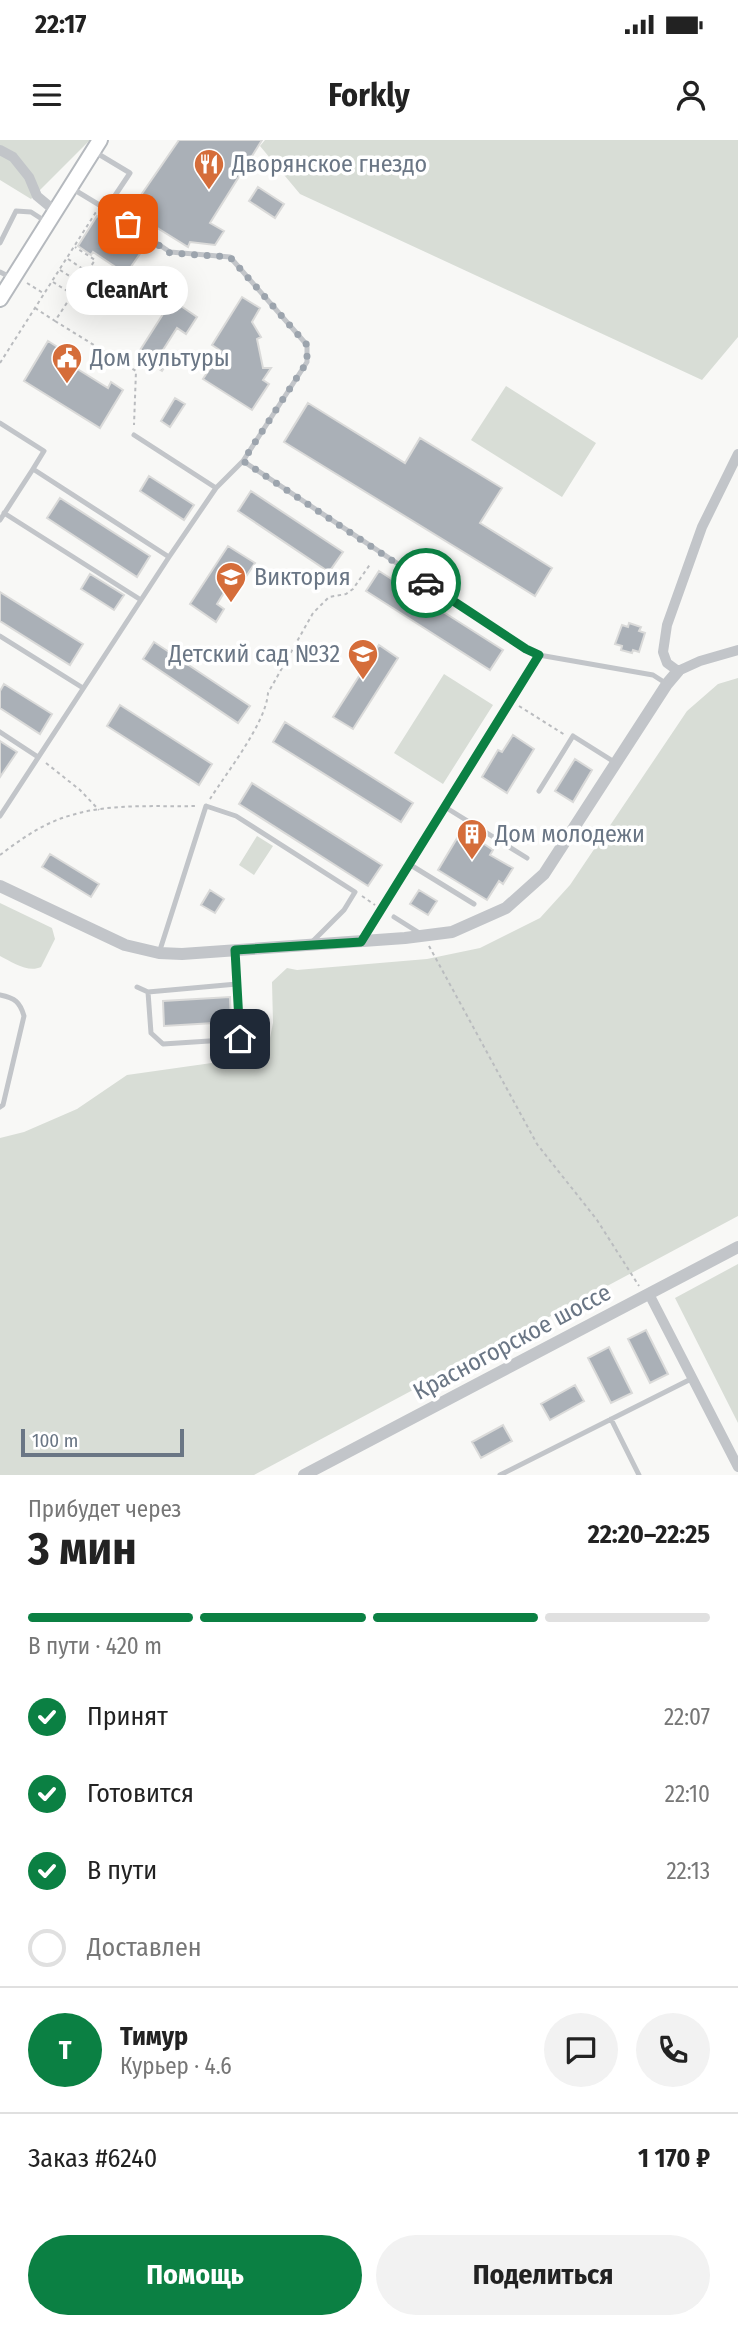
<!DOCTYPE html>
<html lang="ru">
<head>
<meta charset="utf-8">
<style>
	:root { --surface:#fff; --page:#f2f2f2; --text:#222; --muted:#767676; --line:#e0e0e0; --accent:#0b8043 }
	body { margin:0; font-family:"Fira Sans Condensed",sans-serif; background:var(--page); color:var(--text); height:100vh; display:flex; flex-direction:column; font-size:26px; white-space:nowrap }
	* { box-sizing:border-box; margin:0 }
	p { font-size:23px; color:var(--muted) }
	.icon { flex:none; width:38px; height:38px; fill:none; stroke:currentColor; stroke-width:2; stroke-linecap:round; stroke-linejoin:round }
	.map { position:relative; height:1335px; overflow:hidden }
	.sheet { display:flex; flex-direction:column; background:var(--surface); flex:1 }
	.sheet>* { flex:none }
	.scale { position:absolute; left:21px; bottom:18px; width:163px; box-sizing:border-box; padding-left:7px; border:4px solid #6a7685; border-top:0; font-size:19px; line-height:24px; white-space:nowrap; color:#6a7685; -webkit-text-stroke:5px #fff; paint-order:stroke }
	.pin { position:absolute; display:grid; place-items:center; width:60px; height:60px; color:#fff; margin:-30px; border-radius:14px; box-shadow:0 4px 10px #0006 }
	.courier { position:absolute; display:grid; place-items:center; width:70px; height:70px; margin:-35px; border:5px solid #0b8043; border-radius:50%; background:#fff; color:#222; box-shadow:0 2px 9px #0007 }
	.bubble { position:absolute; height:49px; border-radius:24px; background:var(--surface); box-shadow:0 7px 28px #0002; font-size:23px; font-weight:700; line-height:49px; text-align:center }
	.overview em { font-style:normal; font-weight:700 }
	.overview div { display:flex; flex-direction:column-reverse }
	.overview { display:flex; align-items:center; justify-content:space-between; height:119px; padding:0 28px }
	h1 { font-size:46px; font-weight:700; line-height:52px }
	.bar { display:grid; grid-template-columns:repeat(4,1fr); gap:10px 7px; align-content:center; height:84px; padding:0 28px }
	.bar i { height:9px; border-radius:5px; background:var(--line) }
	.bar .on { background:var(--accent) }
	.bar p { grid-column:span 4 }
	.line { display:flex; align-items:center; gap:18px; padding:0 28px; border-top:2px solid var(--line) }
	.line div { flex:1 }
	.round { display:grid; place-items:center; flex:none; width:74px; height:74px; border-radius:37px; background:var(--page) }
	ol { padding:0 28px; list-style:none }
	li { display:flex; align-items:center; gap:21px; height:77px }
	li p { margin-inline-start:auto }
	li .icon { padding:7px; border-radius:50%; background:var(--accent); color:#fff; stroke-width:4 }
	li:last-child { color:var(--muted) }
	li i { width:38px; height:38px; border:4px solid var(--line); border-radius:50% }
	.action { display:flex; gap:14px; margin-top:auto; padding:14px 28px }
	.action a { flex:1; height:80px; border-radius:42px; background:var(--accent); color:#fff; font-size:28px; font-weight:700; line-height:80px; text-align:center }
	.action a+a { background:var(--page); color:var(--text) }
	.status { display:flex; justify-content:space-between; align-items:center; height:49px; padding:0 35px; background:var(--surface); direction:ltr }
	.status svg { height:19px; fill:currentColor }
	header { display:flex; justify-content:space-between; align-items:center; height:91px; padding:0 28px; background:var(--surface); font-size:32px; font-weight:700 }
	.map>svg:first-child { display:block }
</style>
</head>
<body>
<div class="status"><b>22:17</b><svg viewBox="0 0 49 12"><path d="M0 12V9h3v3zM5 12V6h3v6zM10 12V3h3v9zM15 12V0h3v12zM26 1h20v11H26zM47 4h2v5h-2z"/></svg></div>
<header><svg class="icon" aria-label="menu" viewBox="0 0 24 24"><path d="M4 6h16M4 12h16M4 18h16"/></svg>Forkly<svg class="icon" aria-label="person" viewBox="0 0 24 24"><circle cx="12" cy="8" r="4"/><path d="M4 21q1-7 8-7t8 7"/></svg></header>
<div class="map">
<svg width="738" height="1335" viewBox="0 0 738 1335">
	<rect width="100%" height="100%" fill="#f8f8f6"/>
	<path fill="#d8ddd6" d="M0 0H90L31 59 0 40Z
		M265 0H738V197L702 240 300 54 260 6Z
		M506 246 596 303 562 357 471 300Z
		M444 534 493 565 443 644 394 613Z
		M738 538V1076L254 1335H0V998L24 992 77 969 127 935 254 917 269 903 273 883 272 842 287 828 297 830 427 819 480 808 540 778 570 745 687 571 718 544Z
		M257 696 273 706 254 735 239 725Z
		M0 763 52 788 55 799 41 827C28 833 12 822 0 816Z
		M738 1124V1283L675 1158Z"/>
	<path fill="#aab0b7" stroke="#dadad9" stroke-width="2" d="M179 0H262L210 83 224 91 215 105 190 102 188 107 130 71Z
		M258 47 284 64 275 78 249 61Z
		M97 76 144 108 126 134 93 112 91 115 78 106Z
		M242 157 260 168 252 182 261 197 257 199 263 228H271L263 240 269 244 252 270 203 239 221 211 212 205Z
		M172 160 197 177 186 194 177 188 163 210 172 216 162 231 137 215Z
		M48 201 67 213 63 220 108 248 111 242 123 250 100 288 24 241Z
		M175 258 185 264 170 287 161 281Z
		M308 263 405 323 420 298 502 348 480 383 552 428 535 456 284 302Z
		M149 336 194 365 184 380 140 351Z
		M251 351 343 412 329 432 238 371Z
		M60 358 150 416 137 437 47 378Z
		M228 406 255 423 245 438 237 432 217 464 224 469 216 482 190 464Z
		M379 431 503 510 490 530 366 451Z
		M90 434 124 455 114 470 81 449Z
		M0 452 83 504 70 525 0 481Z
		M629 483 641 487 639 491 645 493 639 512 633 510 632 513 621 510 622 506 615 504 622 485 628 487Z
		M154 502 250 566 238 583 143 519Z
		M379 505 398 518 353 589 333 577Z
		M4 544 52 574 40 594 0 568V551Z
		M120 565 212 624 199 645 107 586Z
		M285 582 413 663 401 682 273 602Z
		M513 595 534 609 507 653 482 637 498 610 502 612Z
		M0 601 17 612 0 637Z
		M575 619 592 630 573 662 555 651Z
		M252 643 382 725 368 746 239 664Z
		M459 695 478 707 481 702 493 710 490 715 513 728 503 744 499 741 487 760 438 730Z
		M50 714 99 744 91 757 42 727Z
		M210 750 224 759 215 773 201 765Z
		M419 750 437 761 428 775 410 764Z
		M230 857 231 882 164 886 163 861Z
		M646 1190 668 1234 650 1243 628 1199Z
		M609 1207 632 1253 611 1263 588 1218Z
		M575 1245 584 1261 550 1280 541 1264Z
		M503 1285 512 1301 481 1318 472 1302Z"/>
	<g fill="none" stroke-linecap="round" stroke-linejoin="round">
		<g stroke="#b5b9be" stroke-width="18">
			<path id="secondary" d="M0 159 100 0"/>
		</g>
		<path stroke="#babcbf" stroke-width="2" stroke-dasharray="3.5 3.5" stroke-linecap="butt" d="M68 119 86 131
			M60 130 79 142
			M53 142 72 154
			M27 143 43 153
			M35 168 55 181 95 120 75 107
			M55 181 136 231 134 285
			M0 223 96 72
			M519 566 565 595
			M46 623 80 650 99 670
			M210 659C227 632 266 583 268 553L313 473 329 457 346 454 353 449 371 423
			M0 715C21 699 45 682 72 675 111 663 157 667 197 666
			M362 756 375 765
			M429 806 537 1004 597 1080 639 1146"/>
		<path stroke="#c2c5c9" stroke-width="5" d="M73 49 106 69 130 33 95 12
			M0 103 16 71 31 72 48 83
			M0 132 10 137
			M0 283 44 311 33 329
			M134 295 216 348
			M243 321 526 509 539 515 653 535 667 544
			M4 373 141 460
			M0 380 33 329 169 417
			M0 496 83 548
			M0 592 38 617
			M539 651 573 596 616 623
			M445 667 527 718
			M0 676 169 417 216 348 243 321 307 222V205L230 117 170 112 106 69
			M409 724 474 764
			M394 777 421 794
			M363 799 539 515
			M159 813 206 666 236 676 355 752 344 770 311 803
			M137 847 148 852 151 893 163 904 240 899 235 810
			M148 852 237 844
			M0 855C15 858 20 862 24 876L3 965 0 967
			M611 1279 639 1335
			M500 1335 693 1238"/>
		<path stroke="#c2c5c9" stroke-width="10" d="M0 10 13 17 29 37 37 56 55 71
			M738 314 702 387 667 485 663 512 667 523 678 531 700 521 738 510
			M649 1154 738 1327"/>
		<path stroke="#c2c5c9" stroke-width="12" d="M0 746 125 805 159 813 182 814 405 798 452 792 506 768 544 734 667 544 678 531
			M304 1335 738 1107"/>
		<use href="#secondary" stroke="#fff" stroke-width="14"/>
	</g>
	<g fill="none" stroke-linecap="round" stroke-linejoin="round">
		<path stroke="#9ca4ad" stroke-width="7" stroke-dasharray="0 12.6" d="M128 84 170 113 230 117 307 205V222L243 321 426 443"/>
		<path stroke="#0b8043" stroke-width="9" d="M240 899 235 810 361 802 539 515 526 509 426 443"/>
	</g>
	<defs>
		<g id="restaurant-pin" transform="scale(1.575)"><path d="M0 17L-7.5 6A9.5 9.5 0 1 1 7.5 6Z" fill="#d56d3a" stroke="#fff"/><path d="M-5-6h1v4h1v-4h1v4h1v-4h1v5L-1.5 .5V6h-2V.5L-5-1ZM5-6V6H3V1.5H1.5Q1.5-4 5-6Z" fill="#fff"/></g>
		<g id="civic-pin" transform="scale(1.575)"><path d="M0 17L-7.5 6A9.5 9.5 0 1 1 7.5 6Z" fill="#d56d3a" stroke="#fff"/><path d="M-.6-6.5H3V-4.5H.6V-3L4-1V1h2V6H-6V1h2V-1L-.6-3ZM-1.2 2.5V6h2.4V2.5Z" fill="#fff"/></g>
		<g id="school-pin" transform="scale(1.575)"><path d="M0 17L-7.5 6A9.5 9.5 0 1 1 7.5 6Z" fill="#d56d3a" stroke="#fff"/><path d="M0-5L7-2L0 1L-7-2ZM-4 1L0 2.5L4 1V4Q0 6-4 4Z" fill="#fff"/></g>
		<g id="building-pin" transform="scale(1.575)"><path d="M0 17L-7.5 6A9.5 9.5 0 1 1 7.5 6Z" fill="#d56d3a" stroke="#fff"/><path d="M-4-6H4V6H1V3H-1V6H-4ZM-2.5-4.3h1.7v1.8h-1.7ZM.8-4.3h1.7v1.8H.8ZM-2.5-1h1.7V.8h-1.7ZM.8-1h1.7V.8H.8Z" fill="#fff"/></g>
	</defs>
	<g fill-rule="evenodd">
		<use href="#restaurant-pin" x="209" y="24"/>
		<use href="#civic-pin" x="67" y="218"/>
		<use href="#school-pin" x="231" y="437"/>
		<use href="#school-pin" x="363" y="514"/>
		<use href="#building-pin" x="472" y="694"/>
	</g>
	<g text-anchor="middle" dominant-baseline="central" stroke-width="7" stroke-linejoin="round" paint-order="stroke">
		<g font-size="24" fill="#6a7685" stroke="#fff" text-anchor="start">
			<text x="232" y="24">Дворянское гнездо</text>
			<text x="90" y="218">Дом культуры</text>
			<text x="254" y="437">Виктория</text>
			<text x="340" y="514" text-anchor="end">Детский сад №32</text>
			<text x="495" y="694">Дом молодежи</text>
		</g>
		<g font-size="24" fill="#6a7685" stroke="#fff">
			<text transform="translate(512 1202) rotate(-28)">Красногорское шоссе</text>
		</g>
	</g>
</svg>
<div class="scale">100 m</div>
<div class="pin" style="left:128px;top:84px;background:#ea580c"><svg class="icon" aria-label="bag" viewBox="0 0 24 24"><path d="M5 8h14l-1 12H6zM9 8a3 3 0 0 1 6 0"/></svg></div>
<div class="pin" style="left:240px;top:899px;background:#1f2937"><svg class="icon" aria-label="home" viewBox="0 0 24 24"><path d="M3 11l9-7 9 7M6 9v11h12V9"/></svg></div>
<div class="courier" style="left:426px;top:443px"><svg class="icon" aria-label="car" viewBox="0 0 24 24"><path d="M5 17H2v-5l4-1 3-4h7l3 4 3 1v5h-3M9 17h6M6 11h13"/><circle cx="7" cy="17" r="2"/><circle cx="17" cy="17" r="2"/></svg></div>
<div class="bubble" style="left:66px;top:126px;width:122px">CleanArt</div>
</div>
<section class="sheet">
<div class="overview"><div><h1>3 мин</h1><p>Прибудет через</p></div><em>22:20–22:25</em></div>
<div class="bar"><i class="on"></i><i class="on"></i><i class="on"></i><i></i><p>В пути · 420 m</p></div>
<ol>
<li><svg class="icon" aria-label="check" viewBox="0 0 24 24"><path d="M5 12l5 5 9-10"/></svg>Принят<p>22:07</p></li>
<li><svg class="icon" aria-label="check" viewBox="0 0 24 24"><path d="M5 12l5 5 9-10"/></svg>Готовится<p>22:10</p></li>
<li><svg class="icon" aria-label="check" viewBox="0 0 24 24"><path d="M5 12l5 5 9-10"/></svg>В пути<p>22:13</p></li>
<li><i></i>Доставлен</li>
</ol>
<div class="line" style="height:126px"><b class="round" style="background:var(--accent);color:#fff">Т</b><div><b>Тимур</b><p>Курьер · 4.6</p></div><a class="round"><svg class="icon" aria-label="chat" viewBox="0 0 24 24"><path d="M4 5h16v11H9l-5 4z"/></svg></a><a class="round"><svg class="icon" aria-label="phone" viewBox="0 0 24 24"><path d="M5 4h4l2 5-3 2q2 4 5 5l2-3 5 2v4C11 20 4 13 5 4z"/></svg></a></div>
<div class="line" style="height:91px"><div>Заказ #6240</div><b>1 170 ₽</b></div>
<div class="action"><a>Помощь</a><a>Поделиться</a></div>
</section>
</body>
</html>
